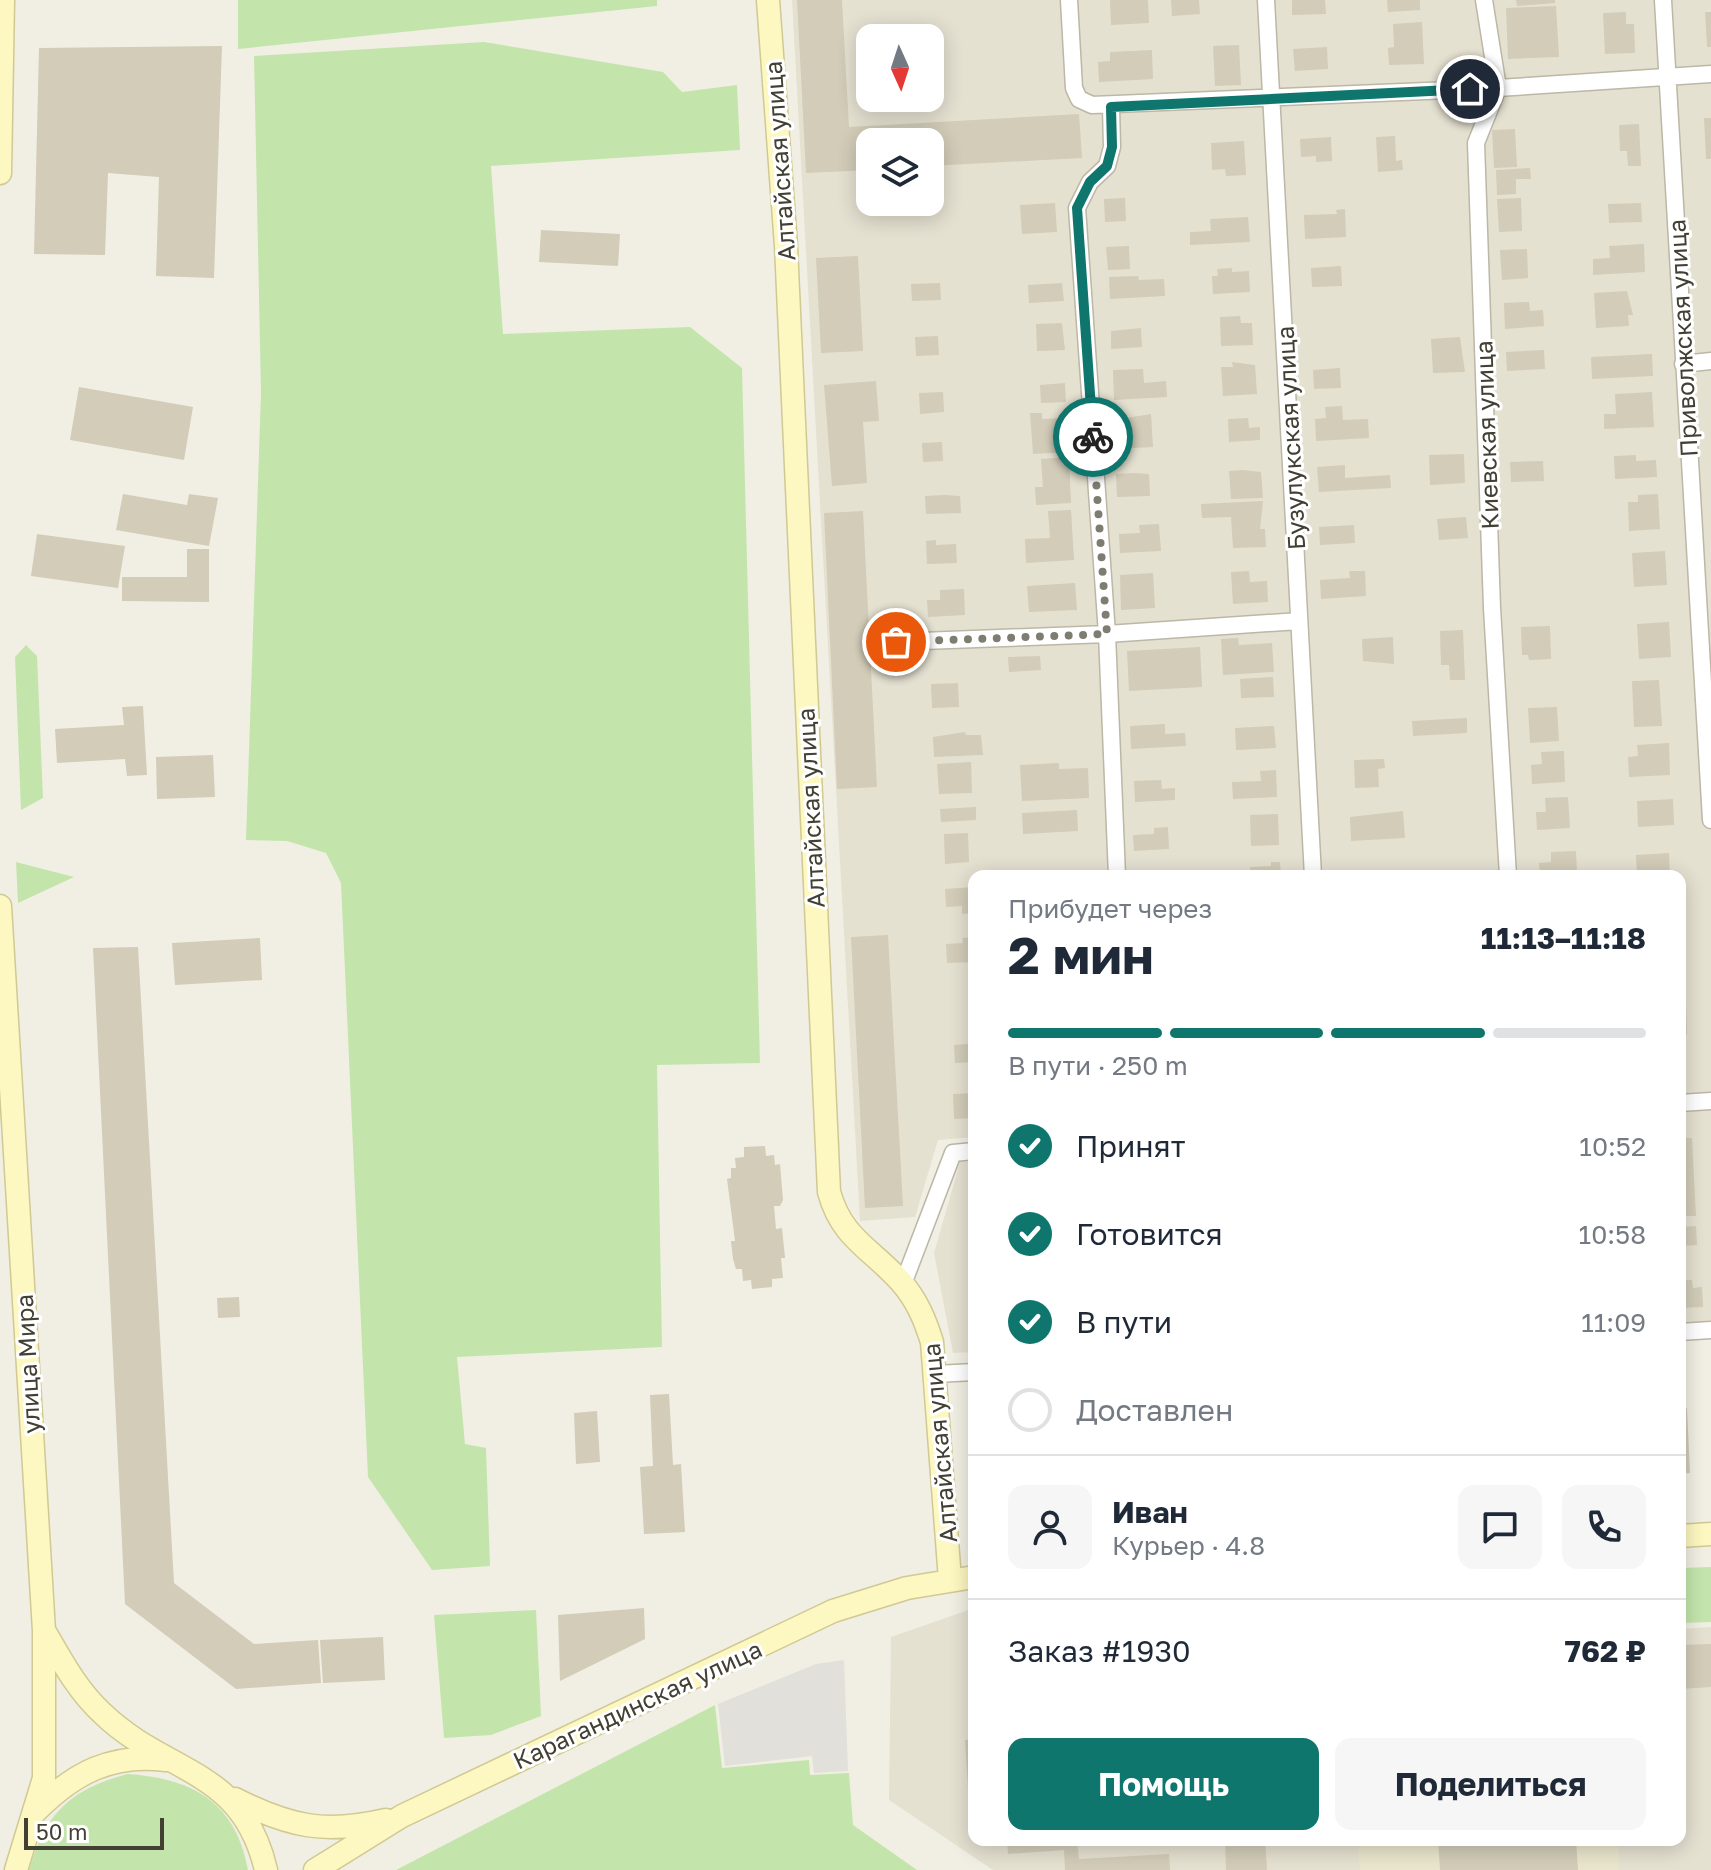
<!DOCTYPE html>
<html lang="ru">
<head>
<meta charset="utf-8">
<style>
	:root { --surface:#fff; --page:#f6f6f7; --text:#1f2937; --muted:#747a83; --line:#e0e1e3; --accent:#0f766e }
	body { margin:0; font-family:"Golos Text",sans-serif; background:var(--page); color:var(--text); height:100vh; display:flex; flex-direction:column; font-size:30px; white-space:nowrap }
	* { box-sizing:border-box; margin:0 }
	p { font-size:26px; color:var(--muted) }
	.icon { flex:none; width:44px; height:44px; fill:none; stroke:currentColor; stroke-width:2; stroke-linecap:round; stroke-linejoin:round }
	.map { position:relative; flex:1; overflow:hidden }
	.side { position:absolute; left:968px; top:870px; width:718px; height:976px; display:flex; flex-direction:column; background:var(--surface); border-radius:16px; box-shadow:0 4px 20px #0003 }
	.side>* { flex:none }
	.needle { width:52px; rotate:177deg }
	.fabs { position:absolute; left:856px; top:24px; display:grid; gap:16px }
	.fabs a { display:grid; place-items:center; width:88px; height:88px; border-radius:16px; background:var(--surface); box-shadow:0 4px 20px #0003; font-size:40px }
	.scale { position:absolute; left:24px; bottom:20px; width:140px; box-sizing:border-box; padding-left:8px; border:4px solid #423f33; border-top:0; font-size:22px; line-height:28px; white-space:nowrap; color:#423f33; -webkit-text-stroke:6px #fff; paint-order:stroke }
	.pin { position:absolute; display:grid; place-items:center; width:68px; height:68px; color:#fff; margin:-34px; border:4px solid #fff; border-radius:50%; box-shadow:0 2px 8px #0007 }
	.courier { position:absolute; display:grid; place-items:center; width:80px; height:80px; margin:-40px; border:6px solid #0f766e; border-radius:50%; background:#fff; color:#222; box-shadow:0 2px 10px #0007 }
	.summary em { font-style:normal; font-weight:700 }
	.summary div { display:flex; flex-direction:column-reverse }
	.summary { display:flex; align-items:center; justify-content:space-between; height:136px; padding:0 40px }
	h1 { font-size:52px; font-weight:700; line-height:60px }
	.bar { display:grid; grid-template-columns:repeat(4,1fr); gap:12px 8px; align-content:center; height:96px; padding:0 40px }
	.bar i { height:10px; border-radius:6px; background:var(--line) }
	.bar .on { background:var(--accent) }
	.bar p { grid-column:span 4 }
	.line { display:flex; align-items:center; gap:20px; padding:0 40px; border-top:2px solid var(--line) }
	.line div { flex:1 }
	.round { display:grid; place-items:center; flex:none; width:84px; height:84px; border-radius:16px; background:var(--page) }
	ol { padding:0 40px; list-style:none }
	li { display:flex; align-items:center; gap:24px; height:88px }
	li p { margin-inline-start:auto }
	li .icon { padding:8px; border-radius:50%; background:var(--accent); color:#fff; stroke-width:4 }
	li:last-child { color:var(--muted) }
	li i { width:44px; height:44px; border:4px solid var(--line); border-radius:50% }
	.cta { display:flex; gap:16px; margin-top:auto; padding:16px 40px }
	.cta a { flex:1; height:92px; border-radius:16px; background:var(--accent); color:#fff; font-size:32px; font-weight:700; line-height:92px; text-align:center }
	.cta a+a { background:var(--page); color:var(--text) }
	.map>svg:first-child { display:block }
</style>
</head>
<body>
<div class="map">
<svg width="1711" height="1870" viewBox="0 0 1711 1870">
	<rect width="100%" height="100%" fill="#f1efe3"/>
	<path fill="#e5e1d1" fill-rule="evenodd" d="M792 0H1711V1326L1680 1328V876H974V1137L938 1140 915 1217 860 1221ZM870 38H930V98H870ZM870 142H930V202H870Z
		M974 1161V1352L953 1353 934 1253 960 1162Z
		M974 1608V1840H1680V1629L1711 1627V1870H993L889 1800 891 1637Z"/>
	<path fill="#eae6cd" d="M1358 1840H1618L1619 1870H1360Z"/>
	<path fill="#c3e5ac" d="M238 0H657V6L238 49Z
		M484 42 663 72 682 92 737 85 740 150 491 166 503 334 690 327 742 368 760 1063 657 1065 662 1347 457 1357 465 1444 486 1448 490 1566 432 1570 368 1477 341 883 326 853 287 841 246 840 261 393 254 56Z
		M26 645 37 656 43 798 21 810 15 657Z
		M16 862 74 877 18 903Z
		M1711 1567V1622L1680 1623V1568Z
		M536 1610 541 1716 491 1735 444 1738 434 1615Z
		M715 1705 722 1768 809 1760 810 1775 849 1773 853 1825 917 1870H396Z
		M127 1774C192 1778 236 1802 248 1870H29C46 1812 70 1790 127 1774Z"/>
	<path fill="#e1e0db" d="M844 1660 848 1771 814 1773 812 1756 725 1766 718 1704 816 1664Z"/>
	<path fill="#d2ccb8" d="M797 0H842L849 127 1079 114 1082 158 930 166V142H870V170L806 173Z
		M1110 0H1148L1149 23 1111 25Z
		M1171 0H1199L1200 14 1172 16Z
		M1292 0H1325L1326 14 1292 15Z
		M1387 0H1420V10L1388 12Z
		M1516 0H1555V3L1517 6Z
		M1556 6 1559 57 1508 59 1506 8Z
		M1626 12V24H1634L1635 53 1605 54 1603 13Z
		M1705 12H1711V47H1707Z
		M1422 22 1424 64 1389 65 1388 48 1394 47 1393 24Z
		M1239 45 1241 85 1215 86 1213 46Z
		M222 46 214 278 156 276 159 177 108 173 105 255 34 254 39 48Z
		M1327 47 1328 69 1295 71 1293 49Z
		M1152 50 1153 79 1099 82 1098 62 1110 61V52Z
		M1704 118H1711V159H1706Z
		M1639 124 1641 166H1628L1627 151H1620L1619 125Z
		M1515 129 1517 167 1494 168 1492 130Z
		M1395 136 1396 161 1402 160 1403 170 1378 172 1376 137Z
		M1331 137 1332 161 1316 162V156L1301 157 1300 139Z
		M1244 141 1246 175 1226 176 1225 169 1212 170 1211 143Z
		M1530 168 1531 179H1516V194L1497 195 1496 170Z
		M1125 198 1126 221 1105 222 1104 199Z
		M1521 198 1522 231 1499 232 1497 199Z
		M1055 203 1057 232 1022 234 1020 205Z
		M1641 203 1642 222 1609 223 1608 204Z
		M1345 209 1346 237 1305 239 1304 215 1337 214 1336 210Z
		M1248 217 1250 242 1190 245V232L1211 231 1210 219Z
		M541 230 620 234 618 266 539 262Z
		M1644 244 1645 272 1593 275V259L1610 258 1609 246Z
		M1129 246 1130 269 1108 270 1106 247Z
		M1527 249 1528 278 1502 280 1500 250Z
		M858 256 863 351 821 353 816 258Z
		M1341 266 1342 286 1312 287 1311 268Z
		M1232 268V272L1249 271 1250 292 1213 294 1212 276H1218L1217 269Z
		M1138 276 1139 280 1164 279 1165 296 1110 299 1109 277Z
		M940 283 941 300 912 301 911 284Z
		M1062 283 1064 301 1029 303 1028 285Z
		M1627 291 1633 315H1628L1629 326 1596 328 1594 293Z
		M1529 302 1530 311 1543 310 1544 326 1505 329 1504 303Z
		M1240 316 1241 323H1252L1253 345 1221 346 1220 317Z
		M1062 323 1065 350 1037 351 1036 324Z
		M1141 328 1142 347 1111 349V331Z
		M938 336 939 355 916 356 915 337Z
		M1460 337 1465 372 1433 373 1431 339Z
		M1544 350 1545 369 1507 371 1506 352Z
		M1652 354 1653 376 1592 379 1591 357Z
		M1232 362 1255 365 1257 394 1223 396 1221 367H1233Z
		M1340 368 1341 388 1314 389 1313 370Z
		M1143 369 1144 383 1166 381 1167 397 1114 400 1113 370Z
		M876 381 879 421 863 422 867 483 832 486 824 385Z
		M1065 383 1066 402 1041 403 1040 385Z
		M79 387 193 407 184 460 70 440Z
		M943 392 944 412 920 414 919 393Z
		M1652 392 1654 427 1604 429V414H1616L1615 394Z
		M1342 406 1343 420 1368 419 1369 438 1316 441 1315 419 1326 418 1325 407Z
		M1030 413H1042V419L1067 418 1068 452 1033 454Z
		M1151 414 1153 447 1115 449 1114 420Z
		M1248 418 1249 428 1260 427V440L1229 442 1228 419Z
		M942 442 943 461 923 462 922 443Z
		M1464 454 1465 483 1430 485 1429 455Z
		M1636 455V461L1656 460 1657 477 1615 479 1614 456Z
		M1069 457 1071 503 1036 505 1035 487H1043L1041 459Z
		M1543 461 1544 481 1511 482 1510 462Z
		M1345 465V478L1390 475 1391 488 1319 492 1317 467Z
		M1243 470 1261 472 1263 498 1231 499 1229 471Z
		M1134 473 1149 474 1150 496 1117 497 1116 474Z
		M123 494 187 505 189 494 218 498 209 546 116 530Z
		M1658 494 1660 529 1629 531 1628 502H1638V495Z
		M945 495 960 496 961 513 926 514 925 496Z
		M1263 501 1260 529H1265L1266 547 1233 548 1231 517 1202 518 1201 504Z
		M1071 510 1074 560 1026 563 1025 539 1050 538 1048 511Z
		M863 511 877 787 837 789 824 513Z
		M1466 517 1468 538 1439 540 1437 519Z
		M1159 524 1161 551 1120 553 1119 534 1140 533 1139 525Z
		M1354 525 1355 543 1320 545 1319 527Z
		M37 534 125 546 118 588 31 576Z
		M936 540V545L956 544 957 563 927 564 926 541Z
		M187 549H209V602L122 601V577H187Z
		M1665 551 1667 585 1634 587 1632 553Z
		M1249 571 1250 582 1267 581 1268 602 1233 604 1231 572Z
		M1349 571H1365L1366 596 1321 599 1320 580 1350 578Z
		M1153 573 1155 608 1121 610 1120 575Z
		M1075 583 1077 610 1029 612 1027 586Z
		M964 589 965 615 928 617 927 600H940V590Z
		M1669 622 1671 657 1639 659 1637 624Z
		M1550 626 1551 659 1529 660 1528 655H1522L1521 627Z
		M1463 630 1465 680H1450L1449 665H1441L1440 631Z
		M1393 637 1394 664 1363 661 1362 639Z
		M1238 638 1239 645 1272 643 1274 672 1223 675 1221 639Z
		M1200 647 1202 687 1129 691 1127 651Z
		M1040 656 1041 670 1009 672 1008 657Z
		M1273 677 1274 697 1241 698 1240 679Z
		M1659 680 1662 726 1634 727 1632 681Z
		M958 683 959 707 932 708 931 684Z
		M143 706 147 775 127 776 125 759 57 763 55 729 124 725 122 707Z
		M1557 707 1559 741 1530 743 1528 708Z
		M1467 718V733L1413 736 1412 721Z
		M1165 724V734L1185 733 1186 746 1131 749 1130 726Z
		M1274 726 1276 748 1236 750 1235 728Z
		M965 732 966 735H981L983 755 934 757 933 737Z
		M1669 743 1670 775 1629 777 1628 757 1638 756 1637 745Z
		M1564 751 1565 782 1532 784 1531 765 1542 764 1541 752Z
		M213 755 215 797 157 799 156 757Z
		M1384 759 1385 768 1378 769 1379 787 1355 788 1354 760Z
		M971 762 972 793 939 794 937 764Z
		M1059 763V769L1088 768 1089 798 1022 801 1020 765Z
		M1276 770 1277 797 1233 799 1232 782 1261 781 1260 771Z
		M1161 780 1162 789 1175 788V800L1135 802 1134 781Z
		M1568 797 1570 828 1537 830 1536 812H1546L1545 798Z
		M1673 799 1674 825 1638 827 1637 801Z
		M976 807V820L941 822 940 809Z
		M1077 810 1078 831 1023 834 1022 813Z
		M1403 811 1405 838 1351 841 1350 817Z
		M1278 814 1279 845 1251 846 1250 815Z
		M1168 827 1169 849 1134 851 1133 835 1154 834V828Z
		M968 833 969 862 945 864 944 834Z
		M1576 851 1577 873 1540 876 1539 863 1551 862V852Z
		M1669 853 1670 876H1637L1636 855Z
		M1271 862H1280L1281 876H1251L1250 867 1271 866Z
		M1374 870 1380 876H1341V871Z
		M974 887V913L962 914V906L946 907 945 889Z
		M888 935 903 1206 865 1208 851 937Z
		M974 937V962L947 963 946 944 963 943 962 938Z
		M260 938 262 980 175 985 172 943Z
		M138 947 174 1583 254 1644 318 1640 321 1683 236 1689 125 1604 93 948Z
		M1686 1002 1687 1034H1680V1003Z
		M974 1031V1062L955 1063 954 1045 968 1044V1032Z
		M974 1093V1118L954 1119 953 1094Z
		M1680 1138H1692L1696 1216H1680Z
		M765 1146 766 1156 774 1155 775 1165 780 1164 783 1200 780 1206H774L776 1229 782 1228 785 1258H781L783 1278 772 1279V1287L752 1289 751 1280 743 1281 742 1269H736L733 1259 731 1241H735L727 1179 731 1178V1168H736L735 1158 744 1157V1147Z
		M1696 1226 1697 1245 1680 1246V1227Z
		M1680 1280H1692L1693 1288 1702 1287 1703 1307 1680 1308Z
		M239 1297 240 1317 218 1318 217 1298Z
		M669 1394 673 1465 681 1464 685 1532 644 1534 640 1467 653 1466 650 1395Z
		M1680 1408H1687L1690 1473 1680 1474Z
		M597 1411 600 1462 576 1464 574 1413Z
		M968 1439H974V1487H970Z
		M644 1608 645 1639 560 1681 558 1615Z
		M383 1637 385 1680 323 1683 320 1640Z
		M1711 1644V1687L1680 1689V1645Z
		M974 1739V1821H970L965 1740Z
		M1007 1840H1077L1079 1859 1169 1854 1170 1870H1065L1064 1850 1008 1854Z
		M1225 1840H1265L1267 1870H1226Z
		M1438 1840H1576L1578 1870H1440Z"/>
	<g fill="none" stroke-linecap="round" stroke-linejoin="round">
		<g stroke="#bcb7a6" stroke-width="19">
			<path id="street" d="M1069 0 1074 88 1079 99 1092 105 1498 88 1711 74
				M1266 0 1313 876
				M1484 0 1498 88 1476 143 1492 608 1508 876
				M1663 0 1711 820
				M1111 107 1112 147 1107 166 1090 182 1077 208 1107 634 1117 876
				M1683 364 1711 361
				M896 642 1107 634 1299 621
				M1680 1103 1711 1101
				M903 1284 953 1153 974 1151
				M1680 1332 1711 1330
				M936 1374 974 1372"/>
		</g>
		<g stroke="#d0c993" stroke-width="25">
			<path id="secondary" d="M768 0 786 246 829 1192C842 1239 871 1248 901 1282 917 1300 925 1320 932 1342L950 1580
				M0 173 3 0
				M0 906 44 1631V1778L16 1870
				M1680 1536 1711 1534
				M45 1632C62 1661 77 1690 102 1713 166 1775 242 1767 266 1870
				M235 1799C290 1827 325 1834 386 1820
				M37 1810C74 1773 112 1753 166 1760
				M315 1870 402 1816 833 1611 907 1588 974 1577"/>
		</g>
		<use href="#street" stroke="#fff" stroke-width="16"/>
		<use href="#secondary" stroke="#fdf7c1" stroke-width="22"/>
	</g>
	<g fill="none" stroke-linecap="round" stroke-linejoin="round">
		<path stroke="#7f7d71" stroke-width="8" stroke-dasharray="0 14.4" d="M896 642 1107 634 1093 437"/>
		<path stroke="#0f766e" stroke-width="10" d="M1093 437 1077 208 1090 182 1107 166 1112 147 1111 107 1470 89"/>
	</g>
	<g text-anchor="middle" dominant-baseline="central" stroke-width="6" stroke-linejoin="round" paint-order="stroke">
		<g font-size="24" fill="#423f33" stroke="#fff">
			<text transform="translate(779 161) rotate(-94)">Алтайская улица</text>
			<text transform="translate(1682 338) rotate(-93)">Приволжская улица</text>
			<text transform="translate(1486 435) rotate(-92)">Киевская улица</text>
			<text transform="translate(1290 438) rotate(-93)">Бузулукская улица</text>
			<text transform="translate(810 808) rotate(-93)">Алтайская улица</text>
			<text transform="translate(27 1364) rotate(-93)">улица Мира</text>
			<text transform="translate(939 1443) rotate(-95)">Алтайская улица</text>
			<text transform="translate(637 1704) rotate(-25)">Карагандинская улица</text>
		</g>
	</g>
</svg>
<div class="fabs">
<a><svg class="needle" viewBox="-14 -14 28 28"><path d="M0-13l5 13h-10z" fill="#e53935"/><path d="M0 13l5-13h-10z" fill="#747a83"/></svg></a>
<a><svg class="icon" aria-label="layers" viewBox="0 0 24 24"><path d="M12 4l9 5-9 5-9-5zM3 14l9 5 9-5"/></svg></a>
</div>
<div class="scale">50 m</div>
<div class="pin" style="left:896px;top:642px;background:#ea580c"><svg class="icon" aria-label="bag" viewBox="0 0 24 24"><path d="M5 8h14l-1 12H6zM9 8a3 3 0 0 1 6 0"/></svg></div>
<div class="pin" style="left:1470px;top:89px;background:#1f2937"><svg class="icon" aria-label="home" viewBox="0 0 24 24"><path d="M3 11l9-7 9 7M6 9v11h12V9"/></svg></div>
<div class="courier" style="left:1093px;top:437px"><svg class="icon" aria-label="bike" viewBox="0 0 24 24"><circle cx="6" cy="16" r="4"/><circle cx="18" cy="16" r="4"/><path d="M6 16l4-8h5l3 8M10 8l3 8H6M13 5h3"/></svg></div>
<section class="side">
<div class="summary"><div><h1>2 мин</h1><p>Прибудет через</p></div><em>11:13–11:18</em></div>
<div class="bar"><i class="on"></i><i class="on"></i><i class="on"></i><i></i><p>В пути · 250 m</p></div>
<ol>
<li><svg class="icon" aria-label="check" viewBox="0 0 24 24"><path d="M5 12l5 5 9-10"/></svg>Принят<p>10:52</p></li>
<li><svg class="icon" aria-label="check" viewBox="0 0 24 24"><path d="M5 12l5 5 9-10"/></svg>Готовится<p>10:58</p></li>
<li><svg class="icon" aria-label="check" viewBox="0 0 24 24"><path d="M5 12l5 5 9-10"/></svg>В пути<p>11:09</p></li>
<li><i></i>Доставлен</li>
</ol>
<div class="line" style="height:144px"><a class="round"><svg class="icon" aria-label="person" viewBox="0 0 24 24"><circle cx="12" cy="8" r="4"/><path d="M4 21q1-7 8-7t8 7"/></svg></a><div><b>Иван</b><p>Курьер · 4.8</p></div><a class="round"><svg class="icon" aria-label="chat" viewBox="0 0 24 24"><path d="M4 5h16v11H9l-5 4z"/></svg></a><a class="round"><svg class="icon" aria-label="phone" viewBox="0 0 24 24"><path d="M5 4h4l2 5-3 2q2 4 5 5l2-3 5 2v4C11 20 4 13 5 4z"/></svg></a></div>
<div class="line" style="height:104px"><div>Заказ #1930</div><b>762 ₽</b></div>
<div class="cta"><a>Помощь</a><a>Поделиться</a></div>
</section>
</div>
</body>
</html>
